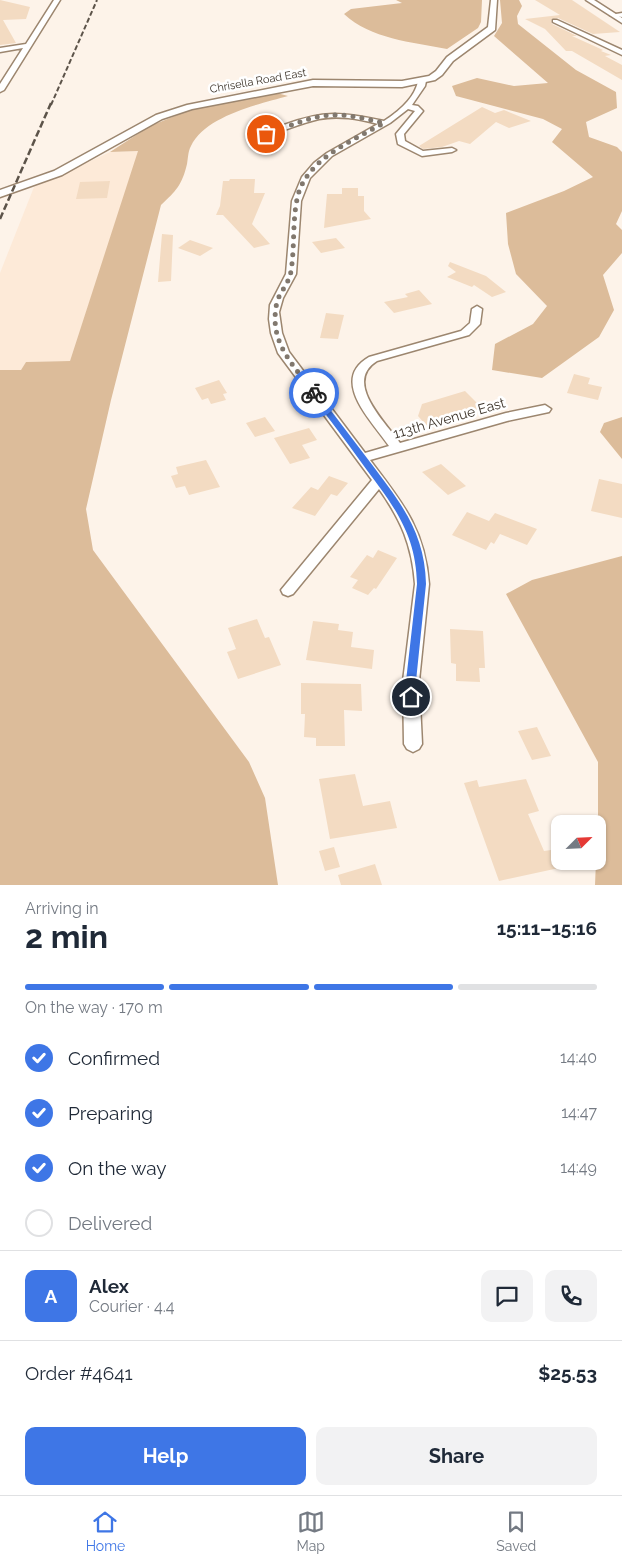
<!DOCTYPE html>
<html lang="en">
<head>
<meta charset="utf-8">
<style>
	:root { --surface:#fff; --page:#f2f2f3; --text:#1f2937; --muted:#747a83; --line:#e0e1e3; --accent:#3e76e6 }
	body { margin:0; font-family:Raleway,sans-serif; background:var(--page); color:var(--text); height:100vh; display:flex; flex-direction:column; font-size:19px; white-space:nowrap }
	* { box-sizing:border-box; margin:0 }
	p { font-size:16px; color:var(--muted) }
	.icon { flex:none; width:28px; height:28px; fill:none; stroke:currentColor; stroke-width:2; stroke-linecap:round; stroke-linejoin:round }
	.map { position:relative; height:885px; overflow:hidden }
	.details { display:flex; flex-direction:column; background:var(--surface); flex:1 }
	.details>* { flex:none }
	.needle { width:32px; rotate:66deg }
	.buttons { position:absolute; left:551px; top:815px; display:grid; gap:10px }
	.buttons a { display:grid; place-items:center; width:55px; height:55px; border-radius:10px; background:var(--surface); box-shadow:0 1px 4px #0004; font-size:25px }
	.pin { position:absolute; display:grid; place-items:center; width:42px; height:42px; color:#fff; margin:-21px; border:2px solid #fff; border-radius:50%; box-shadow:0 1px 5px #0007 }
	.courier { position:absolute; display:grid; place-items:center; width:50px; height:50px; margin:-25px; border:4px solid #3e76e6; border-radius:50%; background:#fff; color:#222; box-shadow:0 1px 6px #0007 }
	.summary em { font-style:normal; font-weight:700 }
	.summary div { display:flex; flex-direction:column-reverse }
	.summary { display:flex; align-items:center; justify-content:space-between; height:85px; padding:0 25px }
	h1 { font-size:32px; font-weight:700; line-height:38px }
	.bar { display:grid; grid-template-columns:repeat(4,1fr); gap:8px 5px; align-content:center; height:60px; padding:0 25px }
	.bar i { height:6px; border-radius:4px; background:var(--line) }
	.bar .on { background:var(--accent) }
	.bar p { grid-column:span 4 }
	.line { display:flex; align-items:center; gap:12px; padding:0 25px; border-top:1px solid var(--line) }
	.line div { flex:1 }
	.round { display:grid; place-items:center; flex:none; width:52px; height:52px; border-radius:10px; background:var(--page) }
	ol { padding:0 25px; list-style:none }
	li { display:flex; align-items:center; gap:15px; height:55px }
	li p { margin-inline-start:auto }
	li .icon { padding:5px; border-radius:50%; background:var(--accent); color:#fff; stroke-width:4 }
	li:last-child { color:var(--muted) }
	li i { width:28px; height:28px; border:2px solid var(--line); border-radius:50% }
	.action { display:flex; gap:10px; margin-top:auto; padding:10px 25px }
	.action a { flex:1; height:58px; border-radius:10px; background:var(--accent); color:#fff; font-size:20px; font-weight:700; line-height:58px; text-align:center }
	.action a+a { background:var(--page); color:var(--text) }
	.tab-bar { display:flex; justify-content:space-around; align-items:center; height:70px; border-top:1px solid var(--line); background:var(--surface); font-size:14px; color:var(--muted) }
	.tab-bar a { display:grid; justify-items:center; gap:2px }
	.tab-bar .on { color:var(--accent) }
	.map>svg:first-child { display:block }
</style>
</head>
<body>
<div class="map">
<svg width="622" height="885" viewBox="0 0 622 885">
	<rect width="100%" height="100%" fill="#fdf3e9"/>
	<path fill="#fdead8" d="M139 151 70 361 26 362 21 370H0V273L34 187 110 152Z"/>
	<path fill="#dcbc9a" d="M396 0H482L481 22 478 28 447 49C411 42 371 39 344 14L351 9 402 3Z
		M500 0H519L522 6 517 16 518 24 576 70 616 92 617 108 586 122 589 137 617 147 622 152V211L616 224 622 230V253L603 275 614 310 599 337 542 378 492 370 495 344 533 324 547 306 516 274 508 244 506 213 564 191 593 177 552 142 562 129 543 119 456 96 452 86 477 78 514 86 548 83 494 36 502 23Z
		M277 93 288 96C259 104 205 116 191 146 188 151 188 159 187 164 182 185 176 191 161 205L111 400 86 509 93 550 249 762 265 798 278 885H0V370H21L26 362 70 361 138 151 110 152 150 126 190 110Z
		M622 417V459L600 432 604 423Z
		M622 556V885H595L596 861H598V762L506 594 532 580Z"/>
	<path fill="#f3dbc2" d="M0 0 30 7 26 19 3 20 16 43 0 45Z
		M535 0H572L620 32 593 34 558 18 551 20 552 24 577 36H572L603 50 601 51 611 55 605 56 622 65V80L572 51H566L545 29 525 19 560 15Z
		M482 107 495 113 504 110 531 121 509 128 496 122 470 144 459 141 442 147 423 149 419 146Z
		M230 179H255L254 193H265L252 224 270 244 254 248 223 215H216L220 206 223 181H229Z
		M110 181 107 198 76 199 80 182Z
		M342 188H358V196H364V211L371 219 324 228 327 194H342Z
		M162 234 173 235 171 281 158 282Z
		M336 238 345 248 321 253 312 242Z
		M190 240 213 248 200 256 178 248Z
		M450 262 486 276 506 292 492 297 474 285 472 287 447 277 456 272 448 266Z
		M419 290 432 304 394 313 384 302 408 297 405 294Z
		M326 313 344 315 338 339 320 338Z
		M574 374 590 378 588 384 602 387 598 400 567 393Z
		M219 380 227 393 223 394 226 400 211 404 208 398 202 400 195 388Z
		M465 391 482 408 426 425 418 416 422 404Z
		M265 417 275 431 255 437 246 423Z
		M309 428 317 440 302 445 310 458 290 464 274 438Z
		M206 460 220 487 189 495 185 486 176 488 171 476 178 474 176 467Z
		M441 464 466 486 448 495 422 472Z
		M329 476 348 483 337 496 331 494 315 516 292 508 311 487 318 490Z
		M599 479 622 484V518L591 511Z
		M467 512 489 521 495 513 537 529 527 545 500 534 494 544 491 542 486 550 452 535Z
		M378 550 397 558 376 589 374 588 368 595 352 588 358 580 350 577 367 555 373 558Z
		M257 619 265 638 269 637 281 665 238 679 227 652 236 649 228 628Z
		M313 621 339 624 338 630 353 632 351 647 374 650 372 669 306 660Z
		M450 629 483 631 485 668H479L480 682 456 681V664L451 663Z
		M301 683 361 684 362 711 344 710 345 746H316V738L304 737 305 714H301Z
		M537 727 551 756 532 760 518 731Z
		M355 774 363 806 390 801 397 828 330 839 319 779Z
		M526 779 539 811 528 814 544 851 551 850 559 868 499 881 464 783 477 780 479 787Z
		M334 847 340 867 325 871 319 851Z
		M375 864 382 885H341L338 875Z"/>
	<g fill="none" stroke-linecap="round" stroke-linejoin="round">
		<g stroke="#9c866f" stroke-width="3">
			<path id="minor" d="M54 0H60L4 90 0 92V84L23 48 0 52V48L26 44Z
				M622 13V17L610 15Z
				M553 20H557L622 50V55L553 22Z
				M422 79 426 81 425 86 412 105 418 106 423 111 404 134 405 141 423 151 452 148 456 150 452 152 422 156 398 144 396 134 415 111 408 109 390 123 332 156 310 178 301 201 296 274 283 298 279 312 282 333 289 352 365 453 389 446C372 421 329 380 369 357L461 331 470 323 472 309 477 306 482 309 480 324 469 335 377 361C343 382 385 422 400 443L506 413 545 405 551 409 549 412 507 421 370 460C402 502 425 529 429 584L419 681 422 744 419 749 413 752 407 749 404 744 403 681 415 584C412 545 401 520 379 489L293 594 288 596 283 594 281 590 372 480 278 353 271 333 269 319 270 305 286 274 292 201 302 177 314 163 327 153 378 124C358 119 339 115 319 119 301 123 284 131 266 136L262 134C268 130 277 128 284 125 324 110 342 112 384 121 398 112 415 98 418 81Z"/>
		</g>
		<g stroke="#9c866f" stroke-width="3">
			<path id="tertiary" d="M491 0H497L495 30 453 61 442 75 435 80 402 87 313 86 192 109 162 119 62 175 0 197V190L54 171 156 115 187 105 313 80 402 81 429 76 436 71 447 57 488 27Z
				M586 0H594L622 18V23Z"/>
		</g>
		<use href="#minor" fill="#fff" fill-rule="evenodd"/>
		<use href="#tertiary" fill="#fff" fill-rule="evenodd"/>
		<path stroke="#5c5349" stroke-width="2" stroke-dasharray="5 2.5" stroke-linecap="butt" d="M51 105 97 0"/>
		<path stroke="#5c5349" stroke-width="2.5" stroke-dasharray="7 3" stroke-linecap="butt" d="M0 219 51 103"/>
	</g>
	<path fill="#3e76e6" d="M311 391H316C334 415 352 438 370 462 400 502 425 532 426 584L416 681 417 697 411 701 406 697V681L417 584C416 531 391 503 361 462 345 440 328 417 311 395Z"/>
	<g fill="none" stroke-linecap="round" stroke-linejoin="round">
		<path stroke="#81786e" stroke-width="5" stroke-dasharray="0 9" d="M266 134C289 127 313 114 337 115 353 115 369 120 384 123 354 140 308 158 298 195 292 219 295 246 291 271 289 284 280 291 277 302 268 342 292 363 314 393"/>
	</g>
	<g text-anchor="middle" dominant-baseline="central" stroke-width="5" stroke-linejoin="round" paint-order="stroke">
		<g font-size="11" fill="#3e352b" stroke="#fff">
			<text transform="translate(258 81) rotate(-10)">Chrisella Road East</text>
		</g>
		<g font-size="14" fill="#3e352b" stroke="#fff">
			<text transform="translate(449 418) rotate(-16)">113th Avenue East</text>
		</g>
	</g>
</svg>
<div class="buttons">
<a><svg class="needle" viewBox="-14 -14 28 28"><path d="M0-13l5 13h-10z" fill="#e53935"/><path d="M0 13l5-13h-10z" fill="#747a83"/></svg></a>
</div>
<div class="pin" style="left:266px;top:134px;background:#ea580c"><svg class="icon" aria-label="bag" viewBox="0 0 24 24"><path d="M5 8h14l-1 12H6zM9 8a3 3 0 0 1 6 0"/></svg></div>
<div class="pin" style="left:411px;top:697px;background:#1f2937"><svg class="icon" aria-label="home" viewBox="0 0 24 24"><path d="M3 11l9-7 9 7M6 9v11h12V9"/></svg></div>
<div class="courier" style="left:314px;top:393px"><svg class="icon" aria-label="bike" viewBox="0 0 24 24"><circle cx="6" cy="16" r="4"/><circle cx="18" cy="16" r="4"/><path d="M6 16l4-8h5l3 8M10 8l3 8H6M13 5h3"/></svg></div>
</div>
<section class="details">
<div class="summary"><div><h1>2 min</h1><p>Arriving in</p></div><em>15:11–15:16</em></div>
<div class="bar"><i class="on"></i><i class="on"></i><i class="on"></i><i></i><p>On the way · 170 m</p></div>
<ol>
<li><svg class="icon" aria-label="check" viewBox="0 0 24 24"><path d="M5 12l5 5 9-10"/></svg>Confirmed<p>14:40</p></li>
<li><svg class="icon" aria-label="check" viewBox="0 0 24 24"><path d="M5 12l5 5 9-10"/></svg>Preparing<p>14:47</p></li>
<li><svg class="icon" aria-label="check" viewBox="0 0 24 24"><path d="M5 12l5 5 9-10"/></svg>On the way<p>14:49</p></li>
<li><i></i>Delivered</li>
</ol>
<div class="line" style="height:90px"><b class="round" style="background:var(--accent);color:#fff">A</b><div><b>Alex</b><p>Courier · 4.4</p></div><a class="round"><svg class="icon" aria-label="chat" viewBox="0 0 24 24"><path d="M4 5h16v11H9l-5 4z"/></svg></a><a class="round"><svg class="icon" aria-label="phone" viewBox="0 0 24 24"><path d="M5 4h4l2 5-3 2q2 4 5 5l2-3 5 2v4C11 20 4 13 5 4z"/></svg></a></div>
<div class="line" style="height:65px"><div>Order #4641</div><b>$25.53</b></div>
<div class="action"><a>Help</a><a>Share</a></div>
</section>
<nav class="tab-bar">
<a class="on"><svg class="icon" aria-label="home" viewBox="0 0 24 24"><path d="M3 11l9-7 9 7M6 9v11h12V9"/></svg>Home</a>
<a><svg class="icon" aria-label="map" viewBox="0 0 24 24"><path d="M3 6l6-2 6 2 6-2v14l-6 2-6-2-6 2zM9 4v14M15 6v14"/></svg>Map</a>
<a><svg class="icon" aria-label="saved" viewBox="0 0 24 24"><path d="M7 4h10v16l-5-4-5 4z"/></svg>Saved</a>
</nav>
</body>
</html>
